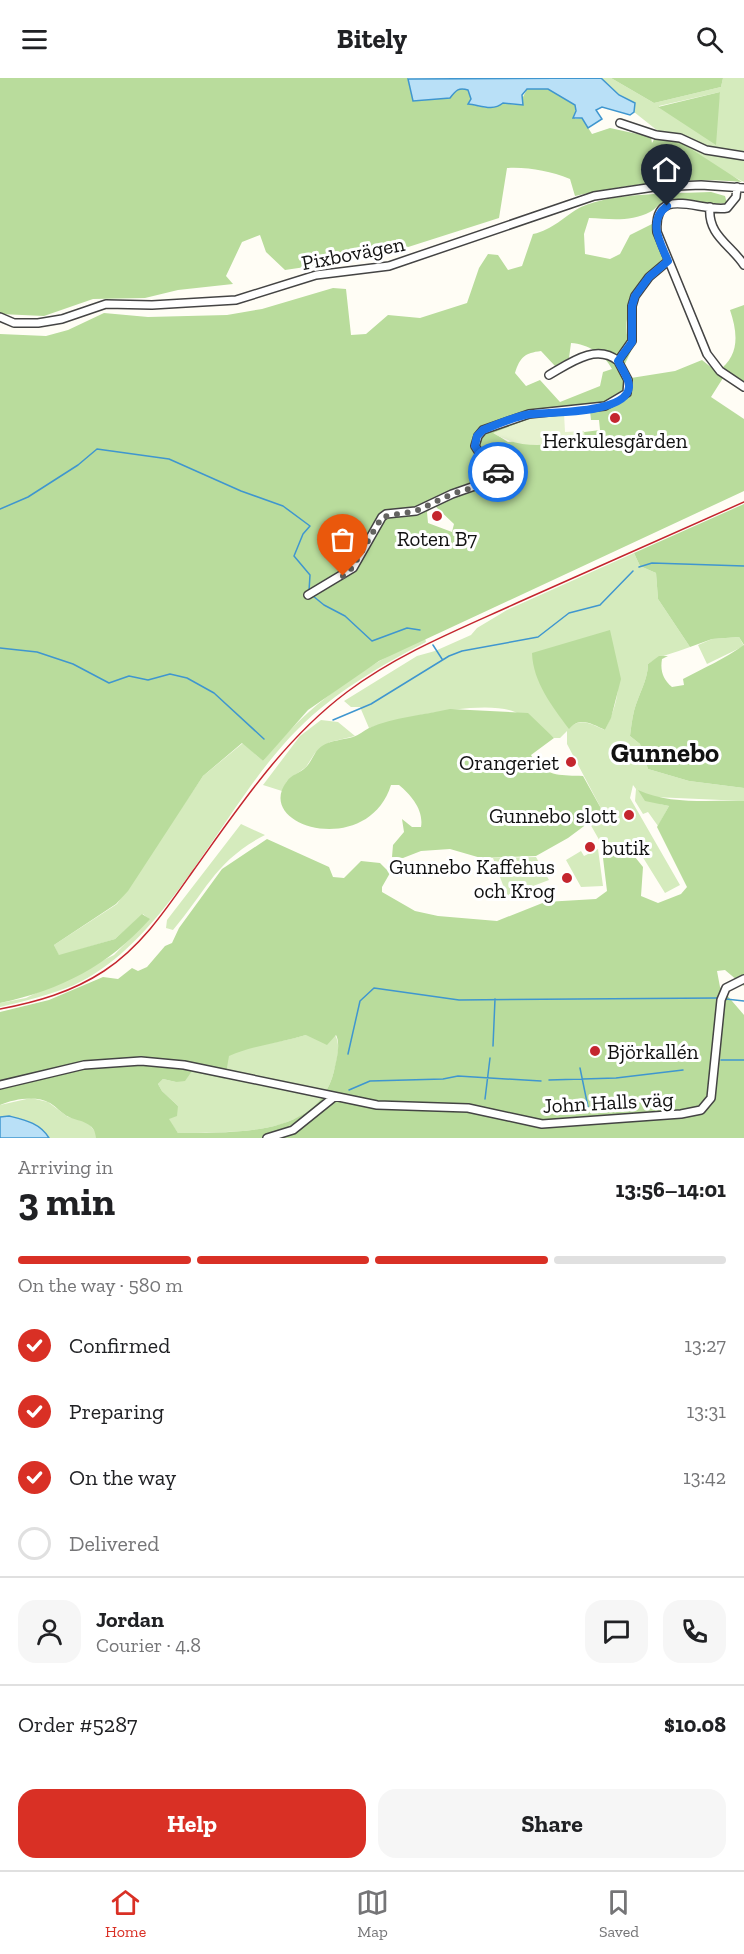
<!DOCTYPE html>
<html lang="en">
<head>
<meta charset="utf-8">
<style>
	:root { --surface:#fff; --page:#f6f6f6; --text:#202124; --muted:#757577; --line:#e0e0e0; --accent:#d93025 }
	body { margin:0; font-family:"Zilla Slab",serif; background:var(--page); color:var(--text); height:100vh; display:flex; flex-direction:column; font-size:22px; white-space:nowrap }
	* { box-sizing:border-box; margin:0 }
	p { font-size:20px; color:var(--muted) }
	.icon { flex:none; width:33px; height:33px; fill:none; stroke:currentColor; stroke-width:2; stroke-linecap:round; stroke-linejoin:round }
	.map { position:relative; height:1060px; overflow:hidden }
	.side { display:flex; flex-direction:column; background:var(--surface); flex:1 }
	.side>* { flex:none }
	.pin { position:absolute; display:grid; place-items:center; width:51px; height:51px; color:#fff; margin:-62px -26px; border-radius:50% 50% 50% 0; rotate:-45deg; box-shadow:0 0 6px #0007 }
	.pin .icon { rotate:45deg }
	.courier { position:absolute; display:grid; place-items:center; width:60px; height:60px; margin:-30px; border:4px solid #1a73e8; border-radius:50%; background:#fff; color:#222; box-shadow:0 2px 8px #0007 }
	.overview em { font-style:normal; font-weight:800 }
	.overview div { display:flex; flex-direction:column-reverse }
	.overview { display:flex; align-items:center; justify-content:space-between; height:102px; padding:0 18px }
	h1 { font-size:39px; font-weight:800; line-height:45px }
	.bar { display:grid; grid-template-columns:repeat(4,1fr); gap:9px 6px; align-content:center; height:72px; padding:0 18px }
	.bar i { height:8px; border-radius:4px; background:var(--line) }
	.bar .on { background:var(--accent) }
	.bar p { grid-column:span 4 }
	.line { display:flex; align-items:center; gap:15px; padding:0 18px; border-top:2px solid var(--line) }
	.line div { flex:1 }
	.round { display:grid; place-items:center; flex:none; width:63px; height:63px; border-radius:18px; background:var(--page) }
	ol { padding:0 18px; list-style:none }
	li { display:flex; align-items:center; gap:18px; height:66px }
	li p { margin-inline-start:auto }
	li .icon { padding:6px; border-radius:50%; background:var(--accent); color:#fff; stroke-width:4 }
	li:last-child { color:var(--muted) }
	li i { width:33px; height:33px; border:3px solid var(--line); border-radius:50% }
	.cta { display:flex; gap:12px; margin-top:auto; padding:12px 18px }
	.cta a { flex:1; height:69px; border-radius:18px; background:var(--accent); color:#fff; font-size:24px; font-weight:800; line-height:69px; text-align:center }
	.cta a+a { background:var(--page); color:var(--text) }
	header { display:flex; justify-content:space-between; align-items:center; height:78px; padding:0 18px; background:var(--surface); font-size:27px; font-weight:800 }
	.tabs { display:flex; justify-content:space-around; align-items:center; height:84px; border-top:2px solid var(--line); background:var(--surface); font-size:16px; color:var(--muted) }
	.tabs a { display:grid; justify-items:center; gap:3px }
	.tabs .on { color:var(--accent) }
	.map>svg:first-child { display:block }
</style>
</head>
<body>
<header><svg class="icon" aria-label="menu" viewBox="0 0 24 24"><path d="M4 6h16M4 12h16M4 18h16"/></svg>Bitely<svg class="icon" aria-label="search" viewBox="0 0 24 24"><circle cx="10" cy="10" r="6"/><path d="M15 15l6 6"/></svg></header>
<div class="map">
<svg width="744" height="1060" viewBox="0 0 744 1060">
	<rect width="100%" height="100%" fill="#fffdf5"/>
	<path fill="#d5ebbd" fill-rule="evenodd" d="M601 0H611L654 25 721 9 723 0H744V104L728 96 679 63 656 58 658 53 634 34 635 25 619 17ZM720 14 717 32 659 29V28Z
		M634 475 640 488 656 495 658 521 690 569C675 575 660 577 648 586 648 602 638 617 634 633 632 641 631 650 630 658L640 666 648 691 689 703 744 710V723L654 719 660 726 669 728 658 748 648 734 643 736 635 723 636 711 633 707 630 720 680 807 665 815 634 765 602 767 589 744 603 734 567 666V653L560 660H554C543 651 528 640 515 634 483 621 402 640 369 650L360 629H351L344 623 417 578 435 573 471 557 477 550 507 532ZM616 583C622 607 616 630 605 652 591 646 581 639 569 650Z
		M739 559 744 568 707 586 698 567 712 561Z
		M425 560 426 564C380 588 335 614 298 651 224 724 170 863 74 907 50 917 25 923 0 929V925L26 920 114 877 149 841 143 836 115 861 59 878 54 867 117 826 203 698 243 665 263 683C306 628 362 588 425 560Z
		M321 642 338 644 355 658 330 664 315 675 306 689 287 703 282 713 263 707 300 658Z
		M241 746 265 757C216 782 206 813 173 852L166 850 167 842Z
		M598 771 603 808 581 809 566 782 581 773 584 778Z
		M536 779 549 802 507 818 493 780Z
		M306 957H335C341 966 337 983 334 993 318 1060 235 1054 178 1055L168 1041 178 1028 162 1013 158 1006 163 1001 176 1004C194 990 225 976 247 970 267 965 286 963 306 957Z
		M31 1020 48 1024 68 1039 86 1042 96 1055V1060H49C42 1047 15 1038 0 1039V1027Z"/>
	<path fill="#b9dc9c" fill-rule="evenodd" d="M0 0H408L413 23 450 20C456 12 458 9 468 12L474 27C483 30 495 31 503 25L519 27 527 11H548L575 27V41L582 40 592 56 610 50 651 59 652 65 656 58 679 63 742 104C687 99 629 106 575 118L570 101C549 93 530 89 507 90L499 140 380 178 285 192 266 174 260 157 242 164 226 198 233 206 178 212 145 220 93 221 44 238 0 236Z
		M611 0H723L721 9 654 25Z
		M720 14 716 67 658 29Z
		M711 114 725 118 727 125C707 129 686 116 665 123 660 124 656 131 650 134 631 144 610 141 589 140L584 156 585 176 610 181 620 176 630 157 652 146 663 181C638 206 617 236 631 273L624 288 631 300 675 293 702 282 717 294C740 278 738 256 730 232L744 227V312L723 300 711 319 744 341V413L379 583 308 632 263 683 242 665 203 698 128 813 116 826 54 867 59 877 115 861 142 836 150 841C108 888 61 912 0 925V256L46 258 68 252 104 235 148 239 227 237 262 231 333 210 346 211 351 257 366 256 388 237 420 240 467 225 479 190 488 176 498 177 508 192 522 188 533 156C553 152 564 138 581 129 614 114 675 116 711 114ZM571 265C588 266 604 276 612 291L603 294 600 308 560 324 540 302 526 308 515 295C520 279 525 275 541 273L555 288 569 280ZM590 333 591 342H599L600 352 508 364 494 355 530 341ZM434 427 454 446 452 454 428 445 427 434Z
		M744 426V710L689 703 648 691 640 666 630 658C631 650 632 641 634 633 638 617 648 602 648 586L659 578H668L662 581C660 593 663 601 672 609L684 607 683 601C704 590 724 581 744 567L739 559 712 561 690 569 658 521 656 495 640 488 634 475Z
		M610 552 621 601 611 640 605 652C592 646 580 638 569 651 552 628 533 604 532 575Z
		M450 631 528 635 554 660 531 677C543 699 560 697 583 698L603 734 568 760 536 778 481 780 450 771 421 773 403 780 392 779 393 767 404 754 402 741 412 749H421C424 732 411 717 399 707H391C368 781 252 749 287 703 291 697 300 695 305 690 312 684 314 673 322 668 331 662 343 662 353 659 359 657 363 653 369 650 394 639 424 637 450 631Z
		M638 712C670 727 709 722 744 723V908L725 892 717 893 720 909 744 937V1060H96C95 1044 81 1044 69 1039 62 1036 57 1029 50 1025 36 1017 14 1021 0 1027V934L49 922 103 899 118 901 132 890 138 893 147 889 165 868 172 865 179 850 222 791 267 761 329 789 333 799 344 800 361 783 380 785 390 795 382 809V814L415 833 438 838 497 843 545 824 596 821 607 813 603 780 612 772 627 769 643 789 641 818 658 825 681 816 687 809 657 749 669 728 645 723ZM306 957 327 967 336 957C341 966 336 984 334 993 318 1060 234 1054 178 1055L169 1041 177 1038 178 1028 162 1013 158 1006 163 1001 176 1004 185 1003 192 993 225 1001 229 978C253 967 281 965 306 957Z"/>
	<path fill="#e6f2cf" d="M564 335 565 354 584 353 585 360C552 367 523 373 493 355L530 341Z"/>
	<path fill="#b9e0f7" stroke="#3f96cf" stroke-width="1.5" d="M601 0 619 17 635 25 634 34 630 37 602 29 596 32 602 41 588 50 582 40H573L576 33 575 27 548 11H527L522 17 523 27 503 25C492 34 480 27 468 26L471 21 468 12C459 9 456 12 450 20L413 23 408 1Z
		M9 1038C25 1042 40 1045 49 1060H0V1039Z"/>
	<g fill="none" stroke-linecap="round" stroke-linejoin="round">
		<path stroke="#3f96cf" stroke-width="1.5" d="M0 431 28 419 78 387 97 371 169 381 241 413 283 428 310 448 303 456 294 478 310 497 309 513
			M639 489 652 485 744 488
			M313 518 324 527 345 538 372 563 407 550 420 552
			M433 567 442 581
			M0 570 37 574 73 586 109 605 129 598 148 602 170 596 187 600 214 615 264 661
			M333 642 371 626 449 578 462 573 538 559 569 535 600 527 633 493
			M726 921 744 923
			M493 968 495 921
			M348 976 360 923 374 910 459 922 717 920
			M721 982H744
			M580 990 588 1029
			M549 1002 616 1000 683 992
			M349 1012 370 1003 443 1001 458 998 541 1003
			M485 1021 490 980"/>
		<g stroke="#444" stroke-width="10">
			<path id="minor" d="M620 45 656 57 680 60 706 72 744 78
				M737 109 736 119 727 130C701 135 653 105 657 154L707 276 720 293 744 309
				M710 129C707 157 731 167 744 187
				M0 239 14 245H38L62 241 106 226 152 227 236 222 316 197 389 188 594 118 654 109 701 107 744 110
				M549 297C570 285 596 265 618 283
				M308 517 353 490 382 439 386 436 416 433 452 416 492 402 498 396V387L493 380 480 376 475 368 478 358 483 352 529 336 605 328 627 315 628 302 618 283 632 263V228L635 218 649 199 668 183
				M0 1007 84 987 141 983 184 987 377 1027 468 1030 542 1046 681 1036 701 1032 711 1020 721 922 726 910 744 901
				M267 1060 293 1052 334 1019"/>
		</g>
		<use href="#minor" stroke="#fff" stroke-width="7"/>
		<path stroke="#c4262e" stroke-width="1.5" d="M0 931C37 924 72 914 104 893 142 868 167 830 193 793 239 729 283 662 347 614 399 575 460 551 519 524 594 491 669 457 744 424"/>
	</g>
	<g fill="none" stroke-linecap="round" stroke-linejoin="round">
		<path stroke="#646461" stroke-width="6" stroke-dasharray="0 10.8" d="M343 498 352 490 382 439 416 433 452 416 488 405 498 394"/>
		<path stroke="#1a73e8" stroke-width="8" d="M498 394C498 381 490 379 480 376L475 368 477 358 483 352C497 346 516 338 531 336 550 334 627 336 629 309 630 301 621 290 618 283L632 264V228L635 218 649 199 668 183C660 164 647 143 667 128"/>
	</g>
	<g fill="#c4262e" stroke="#fff" stroke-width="2">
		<circle cx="615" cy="340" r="6"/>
		<circle cx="437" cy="438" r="6"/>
		<circle cx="571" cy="684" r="6"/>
		<circle cx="629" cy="737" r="6"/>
		<circle cx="590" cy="769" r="6"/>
		<circle cx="567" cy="800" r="6"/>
		<circle cx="595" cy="973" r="6"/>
	</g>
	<g text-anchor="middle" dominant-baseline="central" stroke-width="6" stroke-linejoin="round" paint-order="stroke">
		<g font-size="21" fill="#111" stroke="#fff">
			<text transform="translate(353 175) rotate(-11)">Pixbovägen</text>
			<text transform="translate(608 1024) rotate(-3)">John Halls väg</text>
		</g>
		<g font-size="21" fill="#111" stroke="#fff" text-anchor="end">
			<text x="615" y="362" text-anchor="middle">Herkulesgården</text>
			<text x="437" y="460" text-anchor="middle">Roten B7</text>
			<text x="559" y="684">Orangeriet</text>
			<text x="617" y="737">Gunnebo slott</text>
			<text x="602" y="769" text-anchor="start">butik</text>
			<text x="555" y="788">Gunnebo Kaffehus<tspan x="555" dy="24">och Krog</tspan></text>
			<text x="607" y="973" text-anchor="start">Björkallén</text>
		</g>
		<g font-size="27" font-weight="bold" fill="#111" stroke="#fff">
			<text x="665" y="675">Gunnebo</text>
		</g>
	</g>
</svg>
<div class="pin" style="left:343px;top:498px;background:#ea580c"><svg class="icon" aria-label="bag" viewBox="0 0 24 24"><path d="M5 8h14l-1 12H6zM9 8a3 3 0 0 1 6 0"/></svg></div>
<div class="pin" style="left:667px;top:128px;background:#1f2937"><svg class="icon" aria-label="home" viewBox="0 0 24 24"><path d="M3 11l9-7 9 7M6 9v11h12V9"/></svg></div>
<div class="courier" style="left:498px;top:394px"><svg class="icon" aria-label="car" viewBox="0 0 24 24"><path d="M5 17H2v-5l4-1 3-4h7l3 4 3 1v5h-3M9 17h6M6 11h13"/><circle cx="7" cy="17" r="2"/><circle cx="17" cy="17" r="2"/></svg></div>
</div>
<section class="side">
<div class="overview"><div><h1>3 min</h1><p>Arriving in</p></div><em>13:56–14:01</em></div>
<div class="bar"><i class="on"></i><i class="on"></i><i class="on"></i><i></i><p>On the way · 580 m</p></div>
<ol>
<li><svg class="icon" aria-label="check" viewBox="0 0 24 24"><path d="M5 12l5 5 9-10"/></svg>Confirmed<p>13:27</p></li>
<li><svg class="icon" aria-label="check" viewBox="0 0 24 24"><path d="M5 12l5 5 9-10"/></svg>Preparing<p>13:31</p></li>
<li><svg class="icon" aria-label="check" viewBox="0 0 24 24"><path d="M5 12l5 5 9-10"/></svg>On the way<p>13:42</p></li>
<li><i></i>Delivered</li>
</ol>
<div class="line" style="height:108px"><a class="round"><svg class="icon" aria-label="person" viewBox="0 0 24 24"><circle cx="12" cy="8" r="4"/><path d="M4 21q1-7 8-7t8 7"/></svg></a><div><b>Jordan</b><p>Courier · 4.8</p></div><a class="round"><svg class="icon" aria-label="chat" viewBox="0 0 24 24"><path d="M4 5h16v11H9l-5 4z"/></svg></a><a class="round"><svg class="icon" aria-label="phone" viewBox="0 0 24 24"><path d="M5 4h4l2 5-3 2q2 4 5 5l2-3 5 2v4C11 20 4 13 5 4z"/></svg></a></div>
<div class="line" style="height:78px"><div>Order #5287</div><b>$10.08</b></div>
<div class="cta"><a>Help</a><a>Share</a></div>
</section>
<nav class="tabs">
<a class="on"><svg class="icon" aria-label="home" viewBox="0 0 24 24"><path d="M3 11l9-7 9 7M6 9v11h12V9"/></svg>Home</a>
<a><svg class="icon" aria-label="map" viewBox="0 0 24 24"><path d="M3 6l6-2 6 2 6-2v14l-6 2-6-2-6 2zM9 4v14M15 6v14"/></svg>Map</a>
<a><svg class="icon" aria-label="saved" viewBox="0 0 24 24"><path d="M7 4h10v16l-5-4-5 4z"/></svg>Saved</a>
</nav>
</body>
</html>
